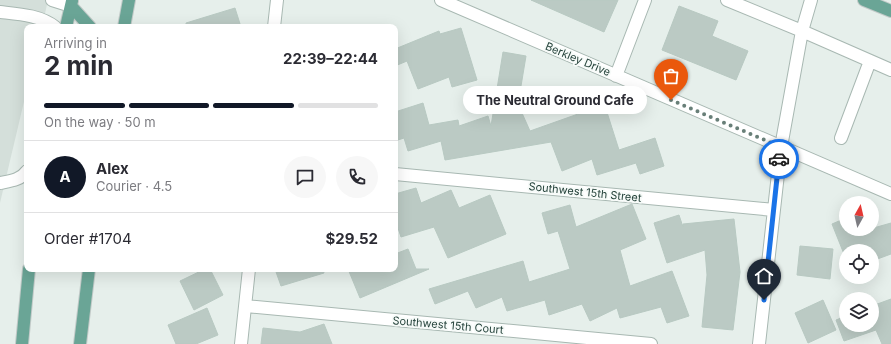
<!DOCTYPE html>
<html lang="en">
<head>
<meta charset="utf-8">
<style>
	:root { --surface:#fff; --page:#f7f7f7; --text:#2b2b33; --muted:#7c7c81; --line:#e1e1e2; --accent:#111827 }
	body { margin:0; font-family:Inter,sans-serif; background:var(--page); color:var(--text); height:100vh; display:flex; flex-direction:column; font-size:15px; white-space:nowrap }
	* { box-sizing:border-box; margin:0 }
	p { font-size:13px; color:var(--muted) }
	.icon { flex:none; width:22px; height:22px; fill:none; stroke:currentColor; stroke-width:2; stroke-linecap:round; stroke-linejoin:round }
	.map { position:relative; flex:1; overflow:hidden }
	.drawer { position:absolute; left:24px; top:24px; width:374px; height:248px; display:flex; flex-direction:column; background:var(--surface); border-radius:8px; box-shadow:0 4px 16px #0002 }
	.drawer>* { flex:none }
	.needle { width:26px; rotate:8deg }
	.controls { position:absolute; left:839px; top:196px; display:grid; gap:8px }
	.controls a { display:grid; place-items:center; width:40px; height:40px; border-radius:50%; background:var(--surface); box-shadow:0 4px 16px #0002; font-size:20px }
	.pin { position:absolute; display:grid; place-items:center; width:34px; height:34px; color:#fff; margin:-41px -17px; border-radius:50% 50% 50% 0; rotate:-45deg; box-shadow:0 0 4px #0007 }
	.pin .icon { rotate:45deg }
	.courier { position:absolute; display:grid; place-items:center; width:40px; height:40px; margin:-20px; border:3px solid #1a73e8; border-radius:50%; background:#fff; color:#222; box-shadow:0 1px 5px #0007 }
	.bubble { position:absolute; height:28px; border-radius:14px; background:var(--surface); box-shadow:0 4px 16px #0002; font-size:13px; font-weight:700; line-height:28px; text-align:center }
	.summary em { font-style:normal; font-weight:700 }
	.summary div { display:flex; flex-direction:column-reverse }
	.summary { display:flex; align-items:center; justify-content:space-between; height:68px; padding:0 20px }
	h1 { font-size:26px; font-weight:700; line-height:30px }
	.bar { display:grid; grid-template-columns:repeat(4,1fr); gap:6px 4px; align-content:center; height:48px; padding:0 20px }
	.bar i { height:5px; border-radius:3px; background:var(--line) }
	.bar .selected { background:var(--accent) }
	.bar p { grid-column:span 4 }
	.line { display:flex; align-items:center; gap:10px; padding:0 20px; border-top:1px solid var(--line) }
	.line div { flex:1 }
	.round { display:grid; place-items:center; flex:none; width:42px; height:42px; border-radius:21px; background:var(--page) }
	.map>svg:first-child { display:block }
</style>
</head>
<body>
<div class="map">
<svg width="891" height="344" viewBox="0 0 891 344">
	<rect width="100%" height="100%" fill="#e6efeb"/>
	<path fill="#d4dfda" d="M0 0H48L42 27H27V89L0 203Z"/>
	<path fill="#bbcac4" stroke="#b8c9c2" d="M531 0H618L604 32Z
		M679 6 718 21 712 36 748 51 736 80 662 50Z
		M235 8 241 27H186V23Z
		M461 28 477 80 452 87 449 77 418 89 407 61 395 66V49L439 31 440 34Z
		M503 52 526 56 518 104 530 131 578 114 605 106 619 150 655 138 664 166 640 174 636 163 597 175 592 159 562 171 551 142 445 160 441 141 408 151 404 138 395 141V112L423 103 429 125 458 120 459 126 488 116 491 126Z
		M416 188 421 203 451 190 459 208 490 195 506 234 448 258 434 227 401 237 395 219V194Z
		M632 204 646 239 620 250 630 286 672 271 689 316 667 323 661 307 620 318 617 308 590 321 582 304 549 315 545 300 507 311 502 297 476 308 468 291 435 304 429 289 523 261 529 282 570 269 558 231 548 234 542 213 570 205 576 227Z
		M679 215 683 227V224L734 219 740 272 733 330 702 327 707 275 705 250 667 263 654 223Z
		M846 218V229H862L863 231 891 223V254L872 261V251H846V259L832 224Z
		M800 246 833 249 830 279 797 275Z
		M408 249 416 269H429L360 298 348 269H395V254Z
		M205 269H210L223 295 194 310 180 281Z
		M275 269H323L324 273 281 286Z
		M891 299V344H882L876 330 844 341 836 320 846 316V325H872V306Z
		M823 300 836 330 808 343 795 313Z
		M207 308 218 335 196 344H176L168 325Z
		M324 324 332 344H261L263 328 300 332Z"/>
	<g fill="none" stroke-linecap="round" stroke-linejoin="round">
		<g stroke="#a8b8b2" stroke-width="14">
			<path id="minor" d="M52 0 71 6
				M441 0 891 194
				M727 0 802 31 891 70
				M0 12C18 14 40 15 55 27
				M274 27 277 0
				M616 76 645 0
				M841 138 870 61
				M395 174 774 210
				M0 183C10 181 21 180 27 171
				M246 306 651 344
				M241 344 249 269
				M759 344 781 147 802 31 811 0"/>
		</g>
		<g stroke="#c2cac8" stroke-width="14">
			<path id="major" d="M864 0 891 11
				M71 6 90 27
				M66 27 72 1
				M124 27 129 0
				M22 344 29 269
				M80 344 89 269"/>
		</g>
		<use href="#minor" stroke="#fff" stroke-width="12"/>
		<use href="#major" stroke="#6aa596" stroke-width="12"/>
	</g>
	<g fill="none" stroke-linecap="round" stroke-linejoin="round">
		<path stroke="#687f78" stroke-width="4" stroke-dasharray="0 7.2" d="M671 100 781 147 779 159"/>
		<path stroke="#1a73e8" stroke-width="5" d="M764 300 779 159"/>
	</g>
	<g text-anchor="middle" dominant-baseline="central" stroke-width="3.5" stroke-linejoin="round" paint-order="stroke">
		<g font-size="11" fill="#24423a" stroke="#f7fbf9">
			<text transform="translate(578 59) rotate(23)">Berkley Drive</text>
			<text transform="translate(585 192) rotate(6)">Southwest 15th Street</text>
			<text transform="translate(448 325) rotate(5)">Southwest 15th Court</text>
		</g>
	</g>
</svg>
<div class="controls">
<a><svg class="needle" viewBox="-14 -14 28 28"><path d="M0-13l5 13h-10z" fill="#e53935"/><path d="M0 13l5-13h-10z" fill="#7c7c81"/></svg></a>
<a><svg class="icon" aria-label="locate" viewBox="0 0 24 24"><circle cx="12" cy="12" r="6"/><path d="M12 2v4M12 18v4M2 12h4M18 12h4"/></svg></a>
<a><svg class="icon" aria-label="layers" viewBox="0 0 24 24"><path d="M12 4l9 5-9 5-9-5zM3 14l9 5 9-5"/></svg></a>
</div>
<div class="pin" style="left:671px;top:100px;background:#ea580c"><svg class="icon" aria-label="bag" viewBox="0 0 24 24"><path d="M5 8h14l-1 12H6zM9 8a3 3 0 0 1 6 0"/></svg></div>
<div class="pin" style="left:764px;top:300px;background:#1f2937"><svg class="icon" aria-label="home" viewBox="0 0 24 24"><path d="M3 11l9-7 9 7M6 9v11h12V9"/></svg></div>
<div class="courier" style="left:779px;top:159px"><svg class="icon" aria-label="car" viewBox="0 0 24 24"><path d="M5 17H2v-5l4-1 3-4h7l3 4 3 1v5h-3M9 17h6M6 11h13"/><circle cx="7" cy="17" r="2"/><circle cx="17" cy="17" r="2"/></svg></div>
<div class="bubble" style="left:463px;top:86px;width:184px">The Neutral Ground Cafe</div>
<section class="drawer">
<div class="summary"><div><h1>2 min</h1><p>Arriving in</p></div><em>22:39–22:44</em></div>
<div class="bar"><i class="selected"></i><i class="selected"></i><i class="selected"></i><i></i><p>On the way · 50 m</p></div>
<div class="line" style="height:72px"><b class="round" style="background:var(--accent);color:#fff">A</b><div><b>Alex</b><p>Courier · 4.5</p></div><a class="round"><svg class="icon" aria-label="chat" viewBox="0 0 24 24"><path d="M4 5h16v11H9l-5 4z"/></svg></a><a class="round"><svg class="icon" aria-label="phone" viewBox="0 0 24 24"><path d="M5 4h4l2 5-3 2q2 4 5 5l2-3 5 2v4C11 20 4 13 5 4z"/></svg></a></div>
<div class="line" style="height:52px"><div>Order #1704</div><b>$29.52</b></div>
</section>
</div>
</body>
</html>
